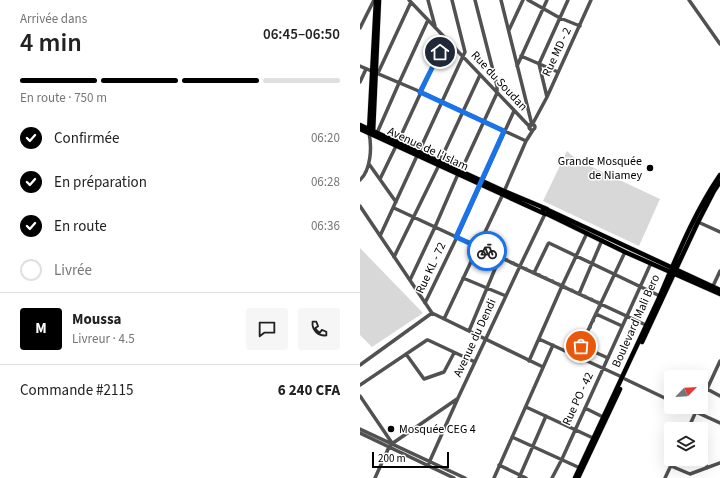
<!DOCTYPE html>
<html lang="fr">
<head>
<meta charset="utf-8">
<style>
	:root { --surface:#fff; --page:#f6f6f6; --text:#222; --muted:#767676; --line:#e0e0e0; --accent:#000 }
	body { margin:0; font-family:"Source Sans 3",sans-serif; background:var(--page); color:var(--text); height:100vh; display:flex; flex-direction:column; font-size:15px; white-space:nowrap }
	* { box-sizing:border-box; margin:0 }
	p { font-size:13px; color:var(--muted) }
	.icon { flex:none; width:22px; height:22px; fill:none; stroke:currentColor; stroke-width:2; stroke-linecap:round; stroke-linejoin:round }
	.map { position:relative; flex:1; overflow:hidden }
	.sheet { display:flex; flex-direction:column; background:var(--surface); width:360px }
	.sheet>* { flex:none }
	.needle { width:26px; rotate:66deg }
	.buttons { position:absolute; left:304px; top:370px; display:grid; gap:8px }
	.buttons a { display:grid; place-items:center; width:44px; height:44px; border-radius:4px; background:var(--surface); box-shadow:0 4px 16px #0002; font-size:20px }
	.scale { position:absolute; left:12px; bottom:10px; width:77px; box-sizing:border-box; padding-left:4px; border:2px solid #000; border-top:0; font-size:11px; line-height:14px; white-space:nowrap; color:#000; -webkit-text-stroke:3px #fff; paint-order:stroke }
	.pin { position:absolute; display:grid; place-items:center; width:34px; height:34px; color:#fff; margin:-17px; border:2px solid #fff; border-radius:50%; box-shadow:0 1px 4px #0007 }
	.courier { position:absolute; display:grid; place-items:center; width:40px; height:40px; margin:-20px; border:3px solid #1a73e8; border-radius:50%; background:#fff; color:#222; box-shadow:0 1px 5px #0007 }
	.headline em { font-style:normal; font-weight:600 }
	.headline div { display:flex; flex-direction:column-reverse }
	.headline { display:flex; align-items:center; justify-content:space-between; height:68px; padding:0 20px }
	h1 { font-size:26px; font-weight:600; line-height:30px }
	.bar { display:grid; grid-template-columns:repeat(4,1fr); gap:6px 4px; align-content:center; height:48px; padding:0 20px }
	.bar i { height:5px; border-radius:3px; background:var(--line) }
	.bar .current { background:var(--accent) }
	.bar p { grid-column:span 4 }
	.line { display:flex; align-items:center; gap:10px; padding:0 20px; border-top:1px solid var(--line) }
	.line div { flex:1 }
	.round { display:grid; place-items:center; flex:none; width:42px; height:42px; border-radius:4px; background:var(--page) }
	ol { padding:0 20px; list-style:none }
	li { display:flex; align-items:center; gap:12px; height:44px }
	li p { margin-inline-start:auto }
	li .icon { padding:4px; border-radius:50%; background:var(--accent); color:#fff; stroke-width:4 }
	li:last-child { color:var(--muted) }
	li i { width:22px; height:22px; border:2px solid var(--line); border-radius:50% }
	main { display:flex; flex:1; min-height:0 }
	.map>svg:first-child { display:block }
</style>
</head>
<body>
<main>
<section class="sheet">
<div class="headline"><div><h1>4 min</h1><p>Arrivée dans</p></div><em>06:45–06:50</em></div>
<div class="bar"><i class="current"></i><i class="current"></i><i class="current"></i><i></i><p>En route · 750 m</p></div>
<ol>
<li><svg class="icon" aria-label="check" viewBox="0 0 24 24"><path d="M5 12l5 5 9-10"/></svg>Confirmée<p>06:20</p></li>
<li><svg class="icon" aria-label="check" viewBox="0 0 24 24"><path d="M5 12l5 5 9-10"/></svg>En préparation<p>06:28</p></li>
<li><svg class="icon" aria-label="check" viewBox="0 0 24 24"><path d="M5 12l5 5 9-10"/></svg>En route<p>06:36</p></li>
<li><i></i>Livrée</li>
</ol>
<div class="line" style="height:72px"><b class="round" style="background:var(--accent);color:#fff">M</b><div><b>Moussa</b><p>Livreur · 4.5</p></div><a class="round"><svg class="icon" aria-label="chat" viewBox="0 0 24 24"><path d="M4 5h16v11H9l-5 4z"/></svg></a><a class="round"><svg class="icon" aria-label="phone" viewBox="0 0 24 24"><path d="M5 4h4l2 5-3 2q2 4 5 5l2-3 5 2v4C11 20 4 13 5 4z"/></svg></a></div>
<div class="line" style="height:52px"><div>Commande #2115</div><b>6 240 CFA</b></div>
</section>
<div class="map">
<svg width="360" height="478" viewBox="0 0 360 478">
	<rect width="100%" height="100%" fill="#fff"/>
	<path fill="#d8d8d8" d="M207 151 217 160 300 199 279 246 183 201Z
		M0 248 63 313 12 347 0 335Z"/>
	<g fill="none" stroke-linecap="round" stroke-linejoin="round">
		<g stroke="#dbdbdb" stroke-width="5.5">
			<path id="major" d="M0 125 144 191 187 209 189 211 187 214H185L183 212V210L185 209
				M0 129 183 213
				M9 131 16 0
				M13 133 19 0
				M188 210 360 290
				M187 214 265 252 360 294
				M282 342 338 222 354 191 360 182
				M215 478 299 298C317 256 334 213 360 175
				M218 478 260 389"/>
		</g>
		<path stroke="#515151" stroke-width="3.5" d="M49 0 170 127
			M68 0 75 26
			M141 0 172 125
			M168 0 200 18 220 26
			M329 0 360 44
			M0 28 14 0
			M149 30 163 0
			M161 56 198 72
			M0 66 61 92 166 141
			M157 66 187 0
			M18 73 51 2
			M0 82 6 69
			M187 97 179 64 208 0
			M169 127a3 3 0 1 1 6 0a3 3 0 1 1-6 0Z
			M172 125 187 97 231 0
			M17 133 39 83 68 20
			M38 142 86 38
			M80 161 120 75
			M9 164 36 202
			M101 171 137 93V86L115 0
			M20 179 36 146
			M0 180C11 170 12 147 9 133
			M0 206 72 313
			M34 208 288 326
			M338 222 360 232
			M20 236 104 54 105 52 92 0
			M34 257 79 165
			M174 273 188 244 189 243 302 297
			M103 278 146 296
			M50 280 75 227 98 174
			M353 286 360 271
			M219 294 242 240
			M65 303 97 237 154 111
			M72 313 183 367
			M236 314 262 326
			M84 319 143 194 166 141 173 130
			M109 331 140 257
			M179 339 262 377
			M221 346 248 358
			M46 354 64 379 84 372 94 353
			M216 356 265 252
			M169 361 202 286 227 233
			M0 365 72 313
			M265 379 311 401
			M0 385 67 340H68L115 362
			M347 389 360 396
			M0 396 32 443
			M341 402 360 361
			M166 407 233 438
			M325 407 360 423
			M225 408 243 417
			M0 429 105 478
			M328 429 338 407
			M0 433 94 478
			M152 437 220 468
			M341 451 347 468
			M68 465 98 398 160 266 185 214
			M139 465 166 478
			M311 466 330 474 360 463
			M15 478 29 447 33 443 97 399
			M134 478 193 345
			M159 478 186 416
			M192 478 202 459 291 263
			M305 478 314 459"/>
		<use href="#major" stroke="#000" stroke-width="4.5"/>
	</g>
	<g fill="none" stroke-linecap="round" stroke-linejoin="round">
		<path stroke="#595959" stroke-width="4" stroke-dasharray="0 7.2" d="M127 251 241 304 221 346"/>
		<path stroke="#1a73e8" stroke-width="5" d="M80 52 60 92 144 131 96 237 127 251"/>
	</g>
	<g fill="#000" stroke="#fff" stroke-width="1.5">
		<circle cx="290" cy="168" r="4"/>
		<circle cx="31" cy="429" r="4"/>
	</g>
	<g text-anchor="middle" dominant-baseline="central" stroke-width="3" stroke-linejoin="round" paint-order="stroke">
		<g font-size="12" fill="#000" stroke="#fff">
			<text transform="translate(197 52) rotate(-65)">Rue MD - 2</text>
			<text transform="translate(139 81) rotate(47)">Rue du Soudan</text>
			<text transform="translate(68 149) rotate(25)">Avenue de l'Islam</text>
			<text transform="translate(71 268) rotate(-65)">Rue KL - 72</text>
			<text transform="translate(276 321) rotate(-66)">Boulevard Mali Bero</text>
			<text transform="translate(115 338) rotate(-65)">Avenue du Dendi</text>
			<text transform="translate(218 399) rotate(-65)">Rue PO - 42</text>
		</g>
		<g font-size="12" fill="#000" stroke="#fff" text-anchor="end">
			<text x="282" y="161">Grande Mosquée<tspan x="282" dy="14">de Niamey</tspan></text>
			<text x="39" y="429" text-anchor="start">Mosquée CEG 4</text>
		</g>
	</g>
</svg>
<div class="buttons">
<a><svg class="needle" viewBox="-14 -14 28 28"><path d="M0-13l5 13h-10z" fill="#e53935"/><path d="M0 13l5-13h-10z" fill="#767676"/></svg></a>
<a><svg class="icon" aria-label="layers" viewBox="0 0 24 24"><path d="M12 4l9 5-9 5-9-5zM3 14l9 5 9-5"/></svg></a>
</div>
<div class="scale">200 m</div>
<div class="pin" style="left:221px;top:346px;background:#ea580c"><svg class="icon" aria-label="bag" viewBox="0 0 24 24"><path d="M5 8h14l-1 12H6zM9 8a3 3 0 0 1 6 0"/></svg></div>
<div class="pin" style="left:80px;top:52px;background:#1f2937"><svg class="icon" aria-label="home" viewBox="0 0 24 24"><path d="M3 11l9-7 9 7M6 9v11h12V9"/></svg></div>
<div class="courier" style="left:127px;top:251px"><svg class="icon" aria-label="bike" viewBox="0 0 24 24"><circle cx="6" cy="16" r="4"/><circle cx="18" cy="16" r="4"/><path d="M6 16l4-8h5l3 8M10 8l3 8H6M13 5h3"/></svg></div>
</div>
</main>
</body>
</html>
